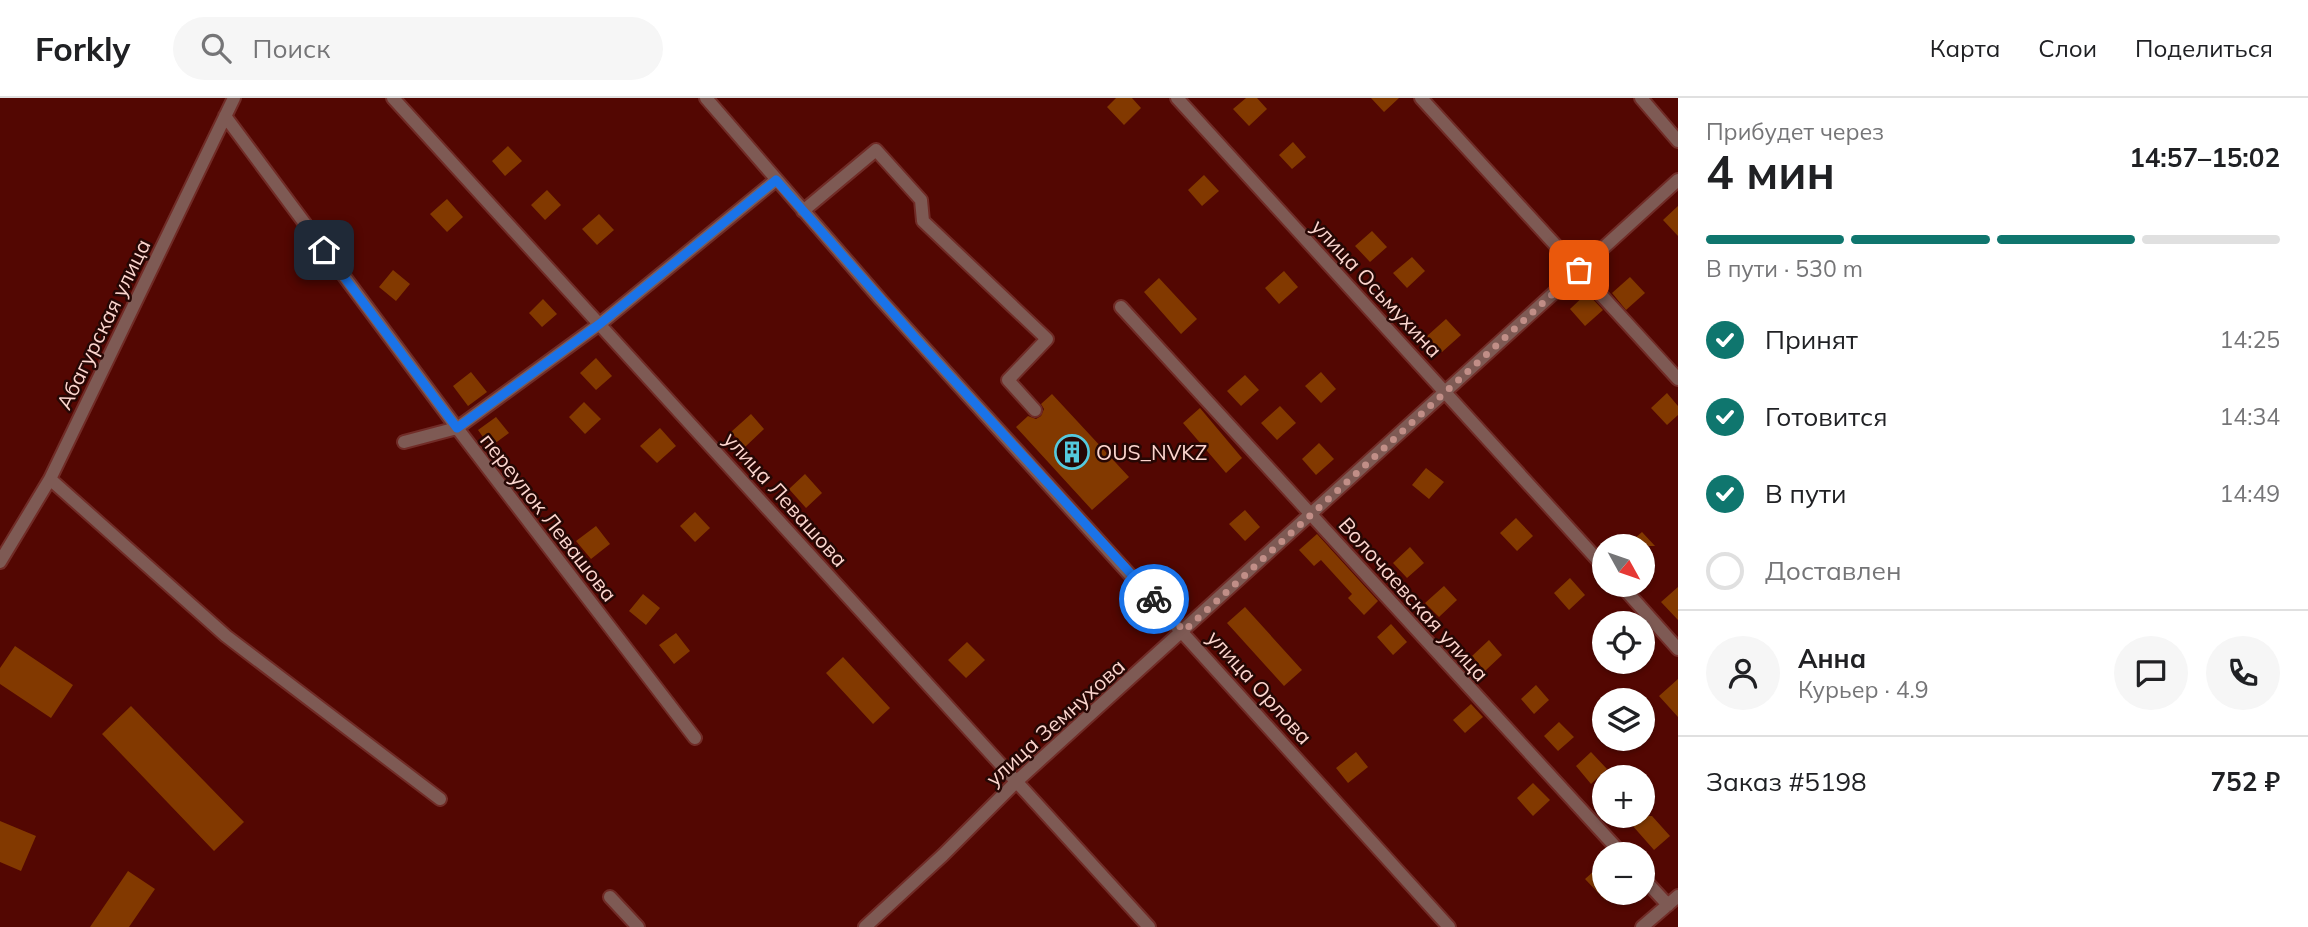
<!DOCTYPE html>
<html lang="ru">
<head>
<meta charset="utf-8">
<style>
	:root { --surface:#fff; --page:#f6f6f6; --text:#202124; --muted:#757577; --line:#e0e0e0; --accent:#0f766e }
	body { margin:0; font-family:Mulish,sans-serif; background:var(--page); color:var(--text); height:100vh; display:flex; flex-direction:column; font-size:26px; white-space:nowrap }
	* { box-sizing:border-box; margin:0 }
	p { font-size:23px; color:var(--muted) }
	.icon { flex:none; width:38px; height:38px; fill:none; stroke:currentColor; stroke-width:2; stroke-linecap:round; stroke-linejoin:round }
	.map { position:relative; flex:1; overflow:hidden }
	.panel { display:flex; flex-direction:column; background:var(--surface); width:630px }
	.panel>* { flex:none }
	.needle { width:46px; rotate:130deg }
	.tools { position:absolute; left:1592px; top:436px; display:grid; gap:14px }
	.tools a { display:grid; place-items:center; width:63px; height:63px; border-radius:50%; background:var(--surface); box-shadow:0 2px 5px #0004; font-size:35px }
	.pin { position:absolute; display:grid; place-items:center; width:60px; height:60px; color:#fff; margin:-30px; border-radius:14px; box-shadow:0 4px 10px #0006 }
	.courier { position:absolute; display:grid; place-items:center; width:70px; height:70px; margin:-35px; border:5px solid #1a73e8; border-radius:50%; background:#fff; color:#222; box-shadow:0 2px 9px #0007 }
	.headline em { font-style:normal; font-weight:700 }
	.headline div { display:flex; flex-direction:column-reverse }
	.headline { display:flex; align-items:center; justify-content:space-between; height:119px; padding:0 28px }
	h1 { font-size:46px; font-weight:700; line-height:52px }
	.bar { display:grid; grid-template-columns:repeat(4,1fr); gap:10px 7px; align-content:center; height:84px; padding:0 28px }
	.bar i { height:9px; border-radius:5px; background:var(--line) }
	.bar .current { background:var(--accent) }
	.bar p { grid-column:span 4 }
	.line { display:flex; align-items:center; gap:18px; padding:0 28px; border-top:2px solid var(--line) }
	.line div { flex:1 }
	.round { display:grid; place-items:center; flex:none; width:74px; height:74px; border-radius:37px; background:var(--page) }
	ol { padding:0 28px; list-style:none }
	li { display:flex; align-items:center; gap:21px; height:77px }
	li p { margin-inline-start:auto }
	li .icon { padding:7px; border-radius:50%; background:var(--accent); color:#fff; stroke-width:4 }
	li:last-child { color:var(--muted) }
	li i { width:38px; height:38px; border:4px solid var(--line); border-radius:50% }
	header { display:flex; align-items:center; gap:42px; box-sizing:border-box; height:98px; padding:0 35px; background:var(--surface); border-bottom:2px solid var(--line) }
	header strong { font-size:33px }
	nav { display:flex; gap:38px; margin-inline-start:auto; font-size:24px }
	.search { width:490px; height:63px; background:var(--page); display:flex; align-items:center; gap:18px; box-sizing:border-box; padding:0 24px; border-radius:38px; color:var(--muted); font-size:26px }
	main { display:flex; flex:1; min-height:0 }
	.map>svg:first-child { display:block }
</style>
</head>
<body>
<header>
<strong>Forkly</strong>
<div class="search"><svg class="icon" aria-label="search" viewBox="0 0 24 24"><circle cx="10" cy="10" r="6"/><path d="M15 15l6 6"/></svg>Поиск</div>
<nav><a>Карта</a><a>Слои</a><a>Поделиться</a></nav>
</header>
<main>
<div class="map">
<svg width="1678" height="829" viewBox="0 0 1678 829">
	<rect width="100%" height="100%" fill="#530702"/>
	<path fill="#823900" d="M1116 0H1132L1141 10 1124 27 1107 9Z
		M1246 0H1257L1267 11 1249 28 1233 11Z
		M1371 0H1399L1384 14Z
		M1293 44 1306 59 1292 71 1279 57Z
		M508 48 522 63 505 78 492 63Z
		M1204 77 1219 93 1202 108 1188 92Z
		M547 92 561 107 545 122 531 107Z
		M447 101 463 119 447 134 430 116Z
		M1678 108V138L1663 122Z
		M599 116 614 132 597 147 582 131Z
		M1372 133 1387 149 1370 164 1355 148Z
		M1412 159 1425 173 1407 190 1393 175Z
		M393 172 410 186 396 203 379 189Z
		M1284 173 1298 189 1279 206 1265 190Z
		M1630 179 1645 195 1626 212 1612 195Z
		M1159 180 1197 221 1181 236 1144 194Z
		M1587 195 1603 212 1585 228 1570 211Z
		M543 201 557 216 542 229 529 215Z
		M1446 221 1461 237 1442 254 1427 238Z
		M596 260 612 278 596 292 580 275Z
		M471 274 487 294 468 308 453 288Z
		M1321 274 1336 291 1321 305 1305 288Z
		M1245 277 1259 292 1241 308 1227 293Z
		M1667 295 1678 308V317L1667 327 1651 310Z
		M1052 296 1129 379 1092 412 1016 329 1028 318 1036 321 1041 318 1044 311 1041 306Z
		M584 304 601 321 585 336 569 319Z
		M1280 308 1296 325 1277 342 1261 325Z
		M1200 310 1242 360 1226 375 1183 325Z
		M751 316 764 331 745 349 731 334Z
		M496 319 509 335 490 349 478 332Z
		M660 330 676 348 657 365 640 348Z
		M1319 345 1334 361 1316 377 1302 361Z
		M1426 370 1444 384 1429 401 1412 387Z
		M805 376 822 395 806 410 789 391Z
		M1245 412 1260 429 1245 443 1229 426Z
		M695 414 710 430 695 444 680 428Z
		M1516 420 1533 438 1517 453 1500 435Z
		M596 428 610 446 591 461 576 443Z
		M1642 434 1655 448H1626Z
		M1317 436 1378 503 1364 517 1348 500 1352 496 1321 462 1314 468 1299 452Z
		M1410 449 1424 465 1407 480 1393 465Z
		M1570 480 1585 497 1569 512 1554 495Z
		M1444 488 1457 502 1439 519 1425 505Z
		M1678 489V522L1661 504Z
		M643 496 660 510 646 527 629 513Z
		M1245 509 1302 572 1284 588 1227 525Z
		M1391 526 1407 544 1393 557 1377 539Z
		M676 535 690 553 674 566 659 547Z
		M1489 542 1502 557 1485 573 1472 558Z
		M967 544 985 562 966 580 948 562Z
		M15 548 73 587 51 620 0 586V570Z
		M843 559 890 610 873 626 826 575Z
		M1678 581V619L1659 598Z
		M1536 587 1549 602 1534 616 1521 601Z
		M1471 606 1483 619 1465 635 1453 622Z
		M131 608 244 724 214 753 102 636Z
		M1559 624 1574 639 1558 653 1544 638Z
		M1356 654 1368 669 1348 685 1336 670Z
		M1591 654 1607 671 1591 686 1576 668Z
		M1533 685 1550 702 1533 718 1517 700Z
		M1624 718H1652L1670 738 1654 752Z
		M0 723 36 738 21 773 0 764Z
		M1605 763V802L1585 781Z
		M128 773 155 791 129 829H90Z"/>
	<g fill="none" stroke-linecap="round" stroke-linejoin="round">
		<g stroke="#712c27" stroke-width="16">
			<path id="minor" d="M393 0 1149 829
				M706 0 881 202 1449 829
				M1177 0 1605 470
				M1421 0 1678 281
				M1641 0 1678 43
				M225 18 457 330 695 640
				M803 113 876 52 921 102 923 123 1047 241 1008 282 1035 312
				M1121 209 1622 756
				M404 344 457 330 601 225 776 82
				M50 381 226 538 440 701
				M0 464 50 381 234 0
				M1620 486 1678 551
				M1643 780 1668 807
				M610 799 638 829
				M865 829 943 757 1017 683 1678 82
				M1642 829 1678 798"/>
		</g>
		<use href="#minor" stroke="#7e5a54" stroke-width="12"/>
	</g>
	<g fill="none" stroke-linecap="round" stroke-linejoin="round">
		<path stroke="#c18e87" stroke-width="7" stroke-dasharray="0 12.6" d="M1154 501 1184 533 1579 172"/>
		<path stroke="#1a73e8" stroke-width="9" d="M324 152 457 330 601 225 776 82 917 242 1154 501"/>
	</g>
	<defs>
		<g id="building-ring" transform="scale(1.75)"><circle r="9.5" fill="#260704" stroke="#54cade" stroke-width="1.5"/><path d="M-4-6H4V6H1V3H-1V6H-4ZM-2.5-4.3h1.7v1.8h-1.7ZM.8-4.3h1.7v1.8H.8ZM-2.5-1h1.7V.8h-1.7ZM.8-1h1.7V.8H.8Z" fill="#54cade"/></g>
	</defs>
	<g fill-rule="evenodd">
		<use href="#building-ring" x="1072" y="354"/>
	</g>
	<g text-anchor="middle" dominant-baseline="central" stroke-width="5" stroke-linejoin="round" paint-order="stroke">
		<g font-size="21" fill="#fcd6cf" stroke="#260704">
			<text transform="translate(1377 190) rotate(47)">улица Осьмухина</text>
			<text transform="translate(103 226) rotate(-64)">Абагурская улица</text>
			<text transform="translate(786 401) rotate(48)">улица Левашова</text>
			<text transform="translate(549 419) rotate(52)">переулок Левашова</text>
			<text transform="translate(1414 501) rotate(48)">Волочаевская улица</text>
			<text transform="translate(1260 589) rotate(48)">улица Орлова</text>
			<text transform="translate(1055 624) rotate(-42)">улица Земнухова</text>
		</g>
		<g font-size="21" fill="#fcd6cf" stroke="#260704" text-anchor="start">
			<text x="1096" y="354">OUS_NVKZ</text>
		</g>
	</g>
</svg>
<div class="tools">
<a><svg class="needle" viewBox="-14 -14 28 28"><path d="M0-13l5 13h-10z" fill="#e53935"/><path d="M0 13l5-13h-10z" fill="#757577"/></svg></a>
<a><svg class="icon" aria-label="locate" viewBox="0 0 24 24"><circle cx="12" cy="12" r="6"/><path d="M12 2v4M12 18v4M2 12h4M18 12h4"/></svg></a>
<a><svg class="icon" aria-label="layers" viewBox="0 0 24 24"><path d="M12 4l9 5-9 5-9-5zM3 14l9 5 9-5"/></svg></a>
<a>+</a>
<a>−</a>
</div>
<div class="pin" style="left:1579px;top:172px;background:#ea580c"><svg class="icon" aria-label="bag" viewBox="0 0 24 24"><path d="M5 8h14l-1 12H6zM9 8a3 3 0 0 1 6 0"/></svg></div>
<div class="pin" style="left:324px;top:152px;background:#1f2937"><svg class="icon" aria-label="home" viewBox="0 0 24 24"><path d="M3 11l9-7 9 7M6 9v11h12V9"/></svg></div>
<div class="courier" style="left:1154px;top:501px"><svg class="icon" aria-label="bike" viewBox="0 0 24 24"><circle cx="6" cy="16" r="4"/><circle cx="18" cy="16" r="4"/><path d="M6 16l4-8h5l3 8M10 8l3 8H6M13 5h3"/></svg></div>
</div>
<section class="panel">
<div class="headline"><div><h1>4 мин</h1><p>Прибудет через</p></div><em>14:57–15:02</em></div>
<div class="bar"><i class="current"></i><i class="current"></i><i class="current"></i><i></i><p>В пути · 530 m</p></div>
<ol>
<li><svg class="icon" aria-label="check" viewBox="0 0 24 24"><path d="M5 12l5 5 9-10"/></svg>Принят<p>14:25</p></li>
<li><svg class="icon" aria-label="check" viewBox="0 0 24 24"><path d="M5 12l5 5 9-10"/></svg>Готовится<p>14:34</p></li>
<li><svg class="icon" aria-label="check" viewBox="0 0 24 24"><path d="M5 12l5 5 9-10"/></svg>В пути<p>14:49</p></li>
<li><i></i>Доставлен</li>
</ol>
<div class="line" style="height:126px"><a class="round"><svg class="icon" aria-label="person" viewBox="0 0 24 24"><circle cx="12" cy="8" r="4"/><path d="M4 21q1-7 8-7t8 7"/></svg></a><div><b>Анна</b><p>Курьер · 4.9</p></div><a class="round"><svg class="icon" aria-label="chat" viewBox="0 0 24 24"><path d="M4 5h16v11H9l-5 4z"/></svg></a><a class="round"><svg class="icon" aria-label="phone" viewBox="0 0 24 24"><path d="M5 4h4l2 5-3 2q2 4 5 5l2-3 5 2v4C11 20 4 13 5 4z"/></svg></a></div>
<div class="line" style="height:91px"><div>Заказ #5198</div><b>752 ₽</b></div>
</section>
</main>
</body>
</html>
